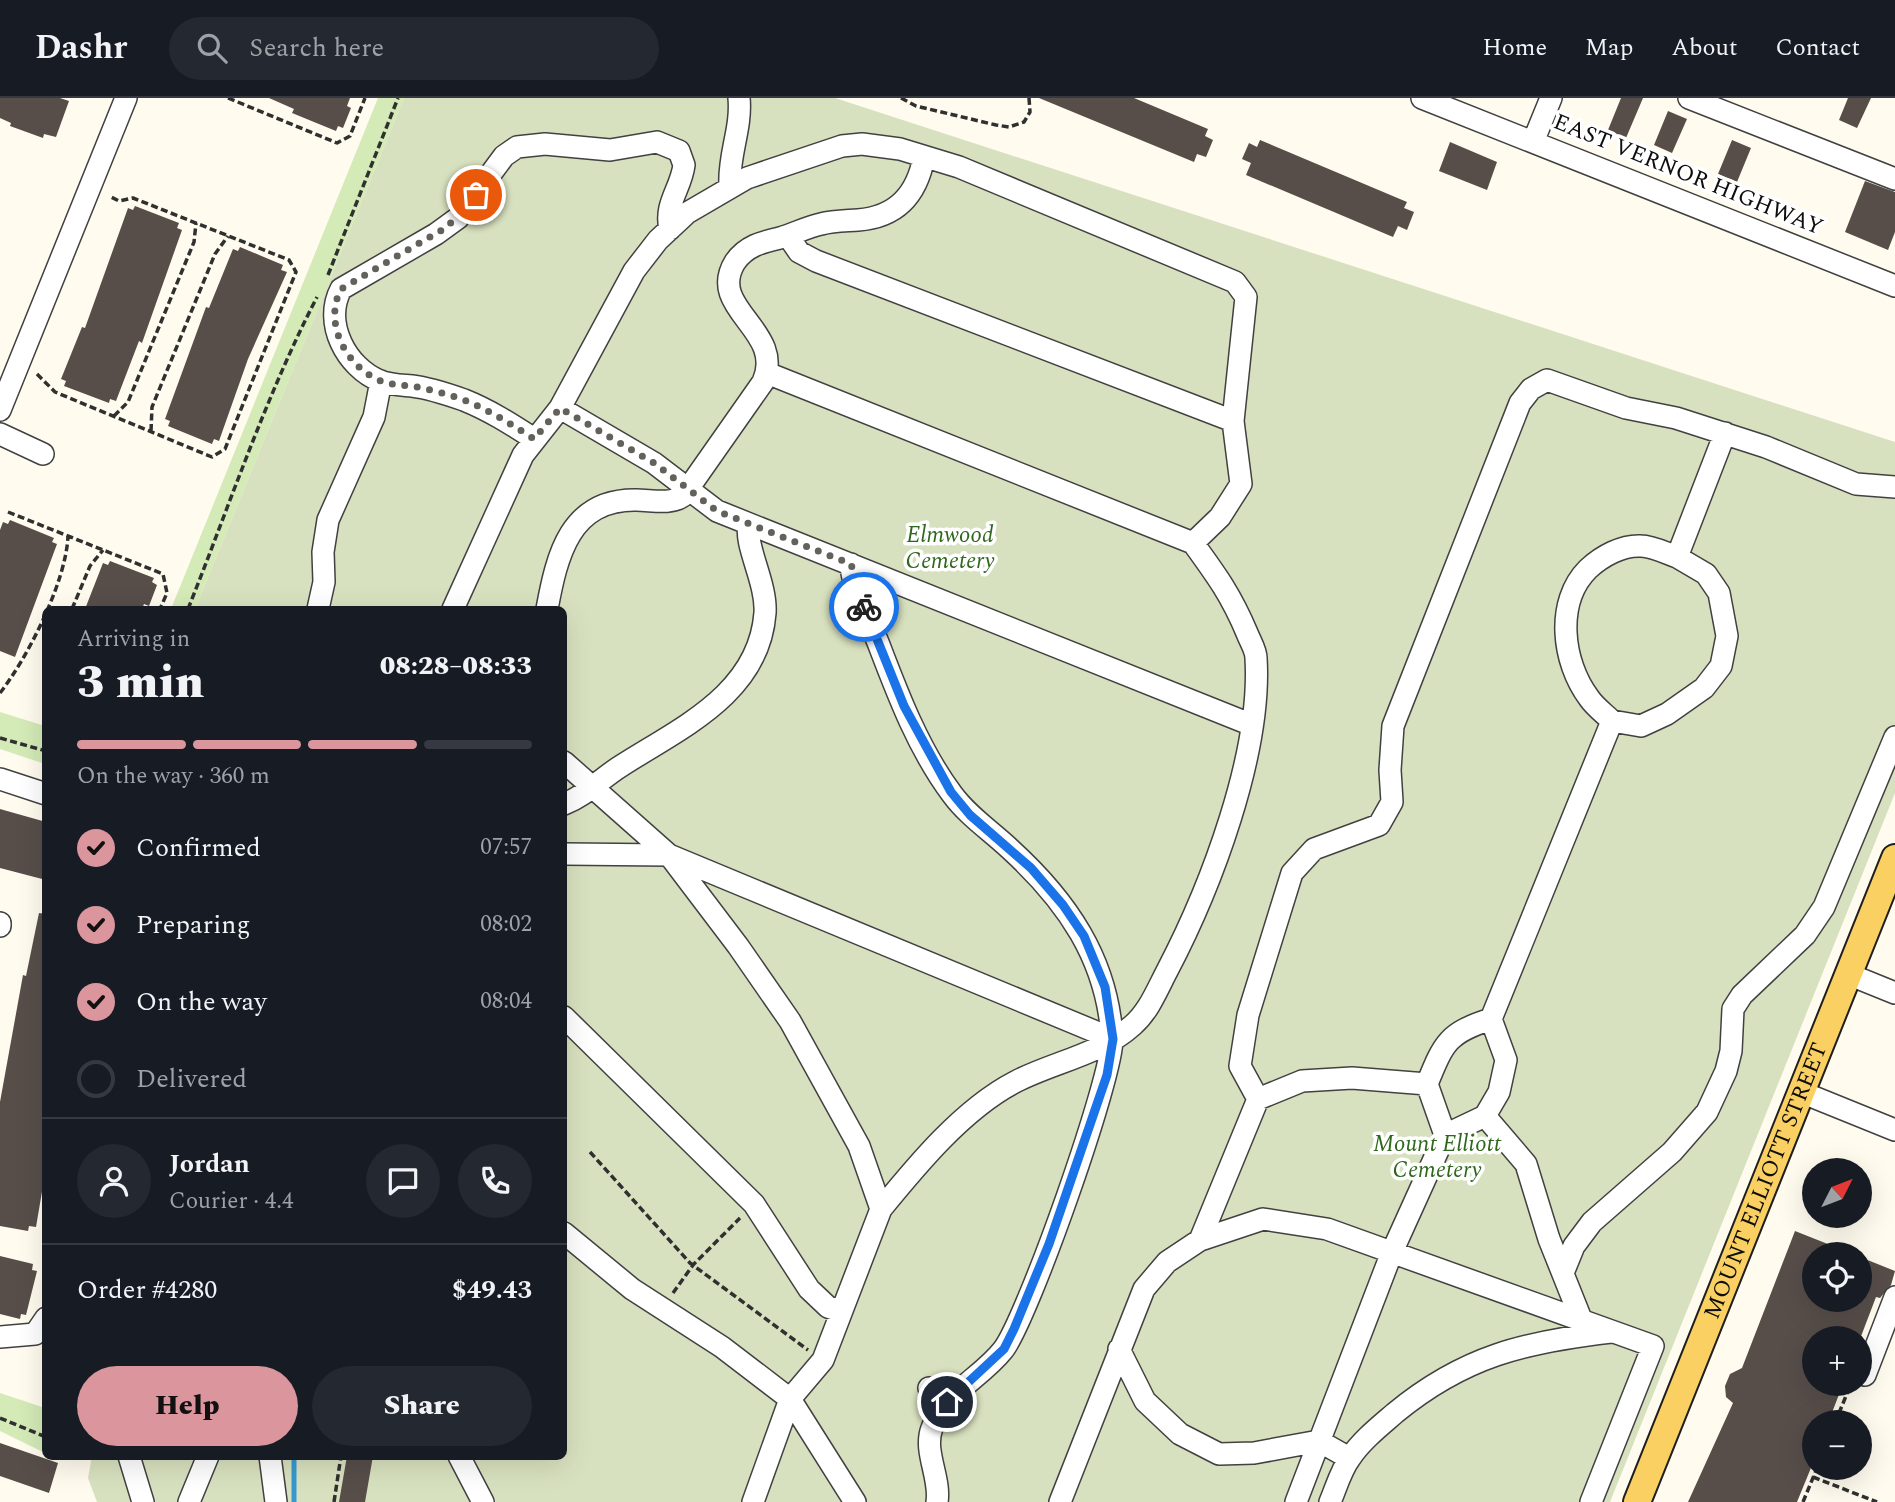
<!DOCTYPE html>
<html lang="en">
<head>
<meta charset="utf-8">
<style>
	:root { --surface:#171b24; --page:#242831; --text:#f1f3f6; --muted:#9ea1a6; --line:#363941; --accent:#db959d }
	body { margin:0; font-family:Spectral,serif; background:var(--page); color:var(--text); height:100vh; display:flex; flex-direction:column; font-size:26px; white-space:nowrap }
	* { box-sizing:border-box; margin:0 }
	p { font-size:23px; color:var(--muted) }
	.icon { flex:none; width:38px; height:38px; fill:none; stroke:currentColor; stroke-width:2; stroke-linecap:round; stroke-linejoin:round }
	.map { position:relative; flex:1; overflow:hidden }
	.drawer { position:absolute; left:42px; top:508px; width:525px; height:854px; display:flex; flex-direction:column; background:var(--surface); border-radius:10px; box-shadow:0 7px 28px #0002 }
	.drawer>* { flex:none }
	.needle { width:46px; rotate:48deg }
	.buttons { position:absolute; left:1802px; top:1060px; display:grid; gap:14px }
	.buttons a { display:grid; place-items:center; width:70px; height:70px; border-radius:50%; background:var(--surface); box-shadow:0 7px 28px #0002; font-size:35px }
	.pin { position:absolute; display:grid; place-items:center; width:60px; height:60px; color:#fff; margin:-30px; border:4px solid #fff; border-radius:50%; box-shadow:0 2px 7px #0007 }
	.courier { position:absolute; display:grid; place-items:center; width:70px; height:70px; margin:-35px; border:5px solid #1a73e8; border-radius:50%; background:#fff; color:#222; box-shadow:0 2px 9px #0007 }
	.headline em { font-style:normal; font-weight:800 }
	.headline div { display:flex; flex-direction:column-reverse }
	.headline { display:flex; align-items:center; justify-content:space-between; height:119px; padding:0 35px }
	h1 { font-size:46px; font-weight:800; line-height:52px }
	.bar { display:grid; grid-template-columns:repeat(4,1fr); gap:10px 7px; align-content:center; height:84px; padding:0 35px }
	.bar i { height:9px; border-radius:5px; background:var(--line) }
	.bar .on { background:var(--accent) }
	.bar p { grid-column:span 4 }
	.line { display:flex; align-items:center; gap:18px; padding:0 35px; border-top:2px solid var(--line) }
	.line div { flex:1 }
	.round { display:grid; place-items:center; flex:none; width:74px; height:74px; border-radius:37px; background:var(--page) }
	ol { padding:0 35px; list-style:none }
	li { display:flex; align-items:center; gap:21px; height:77px }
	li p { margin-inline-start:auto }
	li .icon { padding:7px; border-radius:50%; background:var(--accent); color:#111; stroke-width:4 }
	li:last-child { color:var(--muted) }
	li i { width:38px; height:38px; border:4px solid var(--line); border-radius:50% }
	.primary-button { display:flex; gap:14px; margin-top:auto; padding:14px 35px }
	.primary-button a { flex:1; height:80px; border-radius:42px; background:var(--accent); color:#111; font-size:28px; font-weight:800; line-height:80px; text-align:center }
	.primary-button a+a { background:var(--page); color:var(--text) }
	header { display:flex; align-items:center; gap:42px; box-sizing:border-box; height:98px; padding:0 35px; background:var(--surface); border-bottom:2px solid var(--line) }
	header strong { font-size:33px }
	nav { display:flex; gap:38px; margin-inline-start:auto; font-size:24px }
	.search { width:490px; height:63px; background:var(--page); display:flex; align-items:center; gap:18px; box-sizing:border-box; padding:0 24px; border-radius:38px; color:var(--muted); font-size:26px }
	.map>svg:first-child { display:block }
</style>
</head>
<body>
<header>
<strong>Dashr</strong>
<div class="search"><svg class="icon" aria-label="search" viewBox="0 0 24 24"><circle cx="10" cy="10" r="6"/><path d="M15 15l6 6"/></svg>Search here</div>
<nav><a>Home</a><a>Map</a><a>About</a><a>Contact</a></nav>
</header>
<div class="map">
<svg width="1895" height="1404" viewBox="0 0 1895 1404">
	<rect width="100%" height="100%" fill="#fffbee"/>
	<path fill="#d4eab7" d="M378 0H404L195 511H171Z
		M0 614 45 628V666L0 651Z
		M0 1295 45 1310V1355L0 1333Z"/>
	<path fill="#d8e1bf" d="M404 0H835L1895 344V695L1610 1404H97L88 1380 92 1358H564V511H195Z"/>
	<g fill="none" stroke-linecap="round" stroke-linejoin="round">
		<path stroke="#3799d0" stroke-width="5" d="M294 1404V1358"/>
	</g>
	<path fill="#574e4a" d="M0 0H60L69 3 56 39 44 36 43 40 10 28 11 25 0 20Z
		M269 0H350L347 8 351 10 343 30 338 28 336 33 292 15 294 11Z
		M1039 0H1134L1208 31 1205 38 1213 42 1206 59 1197 56 1194 64Z
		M1621 0H1643L1626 40 1608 32Z
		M1848 0H1871L1857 30 1839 22Z
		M1668 13 1687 21 1672 55 1654 47Z
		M1260 42 1407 104 1404 110 1414 114 1407 132 1398 128 1393 139 1246 77 1251 65 1242 61 1249 45 1257 49Z
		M1732 42 1751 50 1737 84 1718 76Z
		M1450 44 1497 64 1487 92 1439 73Z
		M1865 83 1895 94V134L1888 152 1845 134Z
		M135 108 179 125 177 130 182 132 142 245 139 243 116 303 110 301 109 305 64 288 66 283 61 281 82 229 85 230 128 110 133 112Z
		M240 149 283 167 281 172 287 174 248 261 219 343 214 341 212 346 168 328 170 323 165 321 206 209 209 210 233 151 238 153Z
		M10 422 54 440 52 444 57 446 15 559 0 553V432L3 424 8 426Z
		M110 463 154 480 152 484 157 487 149 508 144 506 142 511H85L103 465 108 467Z
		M0 711 46 724V782L0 770Z
		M39 815 46 816V1060L42 1075 45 1076 36 1129 29 1128 28 1133 0 1128V1004L23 877 26 878Z
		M1795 1133 1853 1156 1815 1157V1202H1860V1159L1895 1173 1891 1187 1880 1200 1876 1199 1860 1241H1815V1286H1843L1828 1325H1815V1360L1797 1404H1688L1733 1305 1726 1299 1725 1288 1730 1276 1742 1270Z
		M0 1158 33 1166 32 1172 37 1173 26 1217 21 1216 20 1221 0 1216Z
		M0 1345 58 1365 49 1395 0 1378Z
		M347 1358H373L365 1404H339Z"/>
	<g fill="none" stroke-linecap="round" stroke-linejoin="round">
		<g stroke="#414141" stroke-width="24">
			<path id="minor" d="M1422 0 1895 188
				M1689 0 1895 81
				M1533 44 1551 0
				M730 87C728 58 742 30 739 0
				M788 138 799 154 816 163 1233 323
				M767 275 1193 445C1217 478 1231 497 1247 535 1250 543 1256 552 1256 560 1262 655 1211 789 1167 873 1157 892 1149 913 1133 927 1100 957 1053 964 1015 984 963 1011 917 1067 881 1111
				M560 310 654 365 717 413 1252 627
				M0 312 126 0
				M0 336 43 356
				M534 341C511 326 489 312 464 302 447 296 429 290 412 288 401 287 391 287 380 283 346 269 323 225 341 191L436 136 458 120 504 58 517 49 545 46 610 52 657 44 679 53 684 67C681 91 664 106 670 131
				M851 466C851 487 871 526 879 547 898 597 919 652 952 696 968 718 991 733 1010 751 1067 803 1107 861 1112 939 1115 974 1027 1222 1003 1252 980 1281 945 1294 932 1330 923 1353 941 1380 937 1404
				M318 511 324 484 323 454 328 422 374 319 381 283
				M453 511 523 357 560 310 634 173 658 142 687 115 747 80 842 48 862 46 900 51 959 69 1235 184 1246 199 1233 323 1241 386 1220 419 1193 445
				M547 511C557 457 570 401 636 402 652 402 670 407 683 398L763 284C786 232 706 211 735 164 746 148 762 144 780 140 794 136 807 129 821 126 833 123 845 123 858 122 897 119 917 96 924 59
				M1612 623 1641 628 1667 616 1704 590 1721 568 1727 538 1719 495 1706 476 1677 459
				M564 664 669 757 738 848 790 923 859 1048 881 1111 823 1262 790 1301 753 1404
				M0 681 46 696
				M564 706C587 697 600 681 621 668 680 630 759 596 765 515 767 485 744 447 749 427
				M564 756 669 757 1113 941
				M0 825V828
				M1848 876 1895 895
				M564 919 754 1106 809 1191 828 1209 840 1213
				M1801 994 1895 1032
				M1258 1001 1302 983 1352 980 1427 986
				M1485 1018 1526 1066 1549 1141 1581 1221
				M1445 1037 1485 1018 1499 994 1506 962 1491 921
				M564 1135 632 1191 722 1249 790 1301 855 1404
				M1200 1142 1258 1001 1240 968 1248 917 1292 775 1314 751 1379 727 1392 704 1390 672 1393 628 1520 305 1531 291 1547 282 1626 310 1676 320 1766 349 1856 386 1895 389
				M1563 1175 1574 1148 1592 1124 1672 1054 1707 1014 1726 973 1731 953 1733 911 1742 897 1805 837 1824 809 1895 639
				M0 1239 35 1236 46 1220
				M1119 1251 1145 1303 1180 1336 1219 1356 1254 1355 1319 1343 1349 1360
				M1865 1277 1895 1199
				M929 1290 950 1300
				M129 1358 143 1404
				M270 1358 276 1404
				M459 1358 483 1404
				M189 1404 208 1358
				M1060 1404 1144 1191 1167 1164 1200 1142 1263 1121 1327 1131 1653 1248 1591 1404
				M1296 1404 1392 1154 1445 1037 1427 986C1444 944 1448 935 1491 921L1612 623C1605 616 1595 609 1589 600 1562 564 1555 504 1588 471 1602 458 1622 447 1641 448 1652 448 1666 455 1677 459L1725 335
				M1330 1404C1336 1390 1341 1372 1350 1360 1361 1343 1380 1328 1395 1315 1464 1258 1525 1244 1611 1234"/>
		</g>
		<g stroke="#1f1f1f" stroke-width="30">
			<g id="major">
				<path id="s1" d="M1637 1404 1895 760"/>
			</g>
		</g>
		<path stroke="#303030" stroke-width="3.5" stroke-dasharray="7 3.5" stroke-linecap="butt" d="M228 0 337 45 350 38 365 0
			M901 0 916 8 996 27 1009 29 1024 24 1030 14 1029 0
			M328 177 398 0
			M37 276 55 294 212 359 225 351 296 174 289 162 133 100 119 103 111 99
			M114 318 128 304 194 144 196 125
			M151 333 152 309 215 156 228 138
			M8 414 163 476 167 495 160 511
			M72 511 90 468 103 452
			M188 511C230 406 265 300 317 199
			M0 595C28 559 66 484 68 438
			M0 640 46 653
			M590 1054 690 1165 808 1252
			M673 1195 693 1167 740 1120
			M0 1320 46 1339
			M1835 1325 1850 1288
			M1813 1379 1877 1404
			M334 1404 341 1358
			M1803 1404 1817 1370"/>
		<use href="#minor" stroke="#fff" stroke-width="21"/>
		<use href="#major" stroke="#fbd062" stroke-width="26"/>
	</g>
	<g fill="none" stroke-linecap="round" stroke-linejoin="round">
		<path stroke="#62615c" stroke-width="7" stroke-dasharray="0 12.6" d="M476 97 447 129 341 191C323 225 346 269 381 283 391 287 401 287 412 288 429 291 447 296 464 302 489 312 511 326 534 341L560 310 654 365 717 413 851 466 864 509"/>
		<path stroke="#1a73e8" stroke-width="9" d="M864 509 904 608 951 694 970 717 1031 770 1063 807 1084 838 1105 889 1113 941 1107 977 1049 1146 1014 1231 1004 1251 947 1304"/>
	</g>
	<g text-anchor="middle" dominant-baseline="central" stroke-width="7" stroke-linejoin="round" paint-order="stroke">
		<g font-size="23" fill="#0e0e0e" stroke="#fff">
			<text transform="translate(1688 77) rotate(22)">EAST VERNOR HIGHWAY</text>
			<text stroke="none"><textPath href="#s1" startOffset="346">MOUNT ELLIOTT STREET</textPath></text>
		</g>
		<g font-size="23" font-style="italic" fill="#2f671c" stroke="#fff">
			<text x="950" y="437">Elmwood<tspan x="950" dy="26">Cemetery</tspan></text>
			<text x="1437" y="1046">Mount Elliott<tspan x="1437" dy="26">Cemetery</tspan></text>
		</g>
	</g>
</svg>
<div class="buttons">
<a><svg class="needle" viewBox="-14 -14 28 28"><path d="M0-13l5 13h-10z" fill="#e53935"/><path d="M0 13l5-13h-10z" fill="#9ea1a6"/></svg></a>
<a><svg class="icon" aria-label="locate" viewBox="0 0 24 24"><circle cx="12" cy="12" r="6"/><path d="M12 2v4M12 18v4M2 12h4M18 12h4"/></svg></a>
<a>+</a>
<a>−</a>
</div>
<div class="pin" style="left:476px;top:97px;background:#ea580c"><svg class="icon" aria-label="bag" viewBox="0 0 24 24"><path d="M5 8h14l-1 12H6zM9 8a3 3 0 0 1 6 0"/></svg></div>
<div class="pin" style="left:947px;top:1304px;background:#1f2937"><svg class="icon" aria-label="home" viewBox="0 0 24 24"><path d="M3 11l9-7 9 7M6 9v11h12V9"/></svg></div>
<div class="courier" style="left:864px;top:509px"><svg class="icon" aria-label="bike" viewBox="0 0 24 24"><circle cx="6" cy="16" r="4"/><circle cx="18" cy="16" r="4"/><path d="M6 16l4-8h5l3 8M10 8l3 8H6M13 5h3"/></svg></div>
<section class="drawer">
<div class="headline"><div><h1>3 min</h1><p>Arriving in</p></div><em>08:28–08:33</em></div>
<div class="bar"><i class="on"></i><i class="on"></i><i class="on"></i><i></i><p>On the way · 360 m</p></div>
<ol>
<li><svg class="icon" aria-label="check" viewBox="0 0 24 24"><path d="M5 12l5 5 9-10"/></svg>Confirmed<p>07:57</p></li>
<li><svg class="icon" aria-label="check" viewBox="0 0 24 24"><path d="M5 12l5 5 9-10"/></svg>Preparing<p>08:02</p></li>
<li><svg class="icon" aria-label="check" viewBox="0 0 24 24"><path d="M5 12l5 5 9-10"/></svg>On the way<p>08:04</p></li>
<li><i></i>Delivered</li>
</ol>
<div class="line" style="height:126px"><a class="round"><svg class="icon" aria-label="person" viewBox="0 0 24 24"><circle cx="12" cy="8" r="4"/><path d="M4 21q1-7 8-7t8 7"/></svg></a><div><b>Jordan</b><p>Courier · 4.4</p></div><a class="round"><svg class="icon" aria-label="chat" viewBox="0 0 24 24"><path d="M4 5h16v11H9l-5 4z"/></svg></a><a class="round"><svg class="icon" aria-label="phone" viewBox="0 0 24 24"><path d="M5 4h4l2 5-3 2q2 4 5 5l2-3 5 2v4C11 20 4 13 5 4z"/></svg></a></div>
<div class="line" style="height:91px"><div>Order #4280</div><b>$49.43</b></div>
<div class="primary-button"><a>Help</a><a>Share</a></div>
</section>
</div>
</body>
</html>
